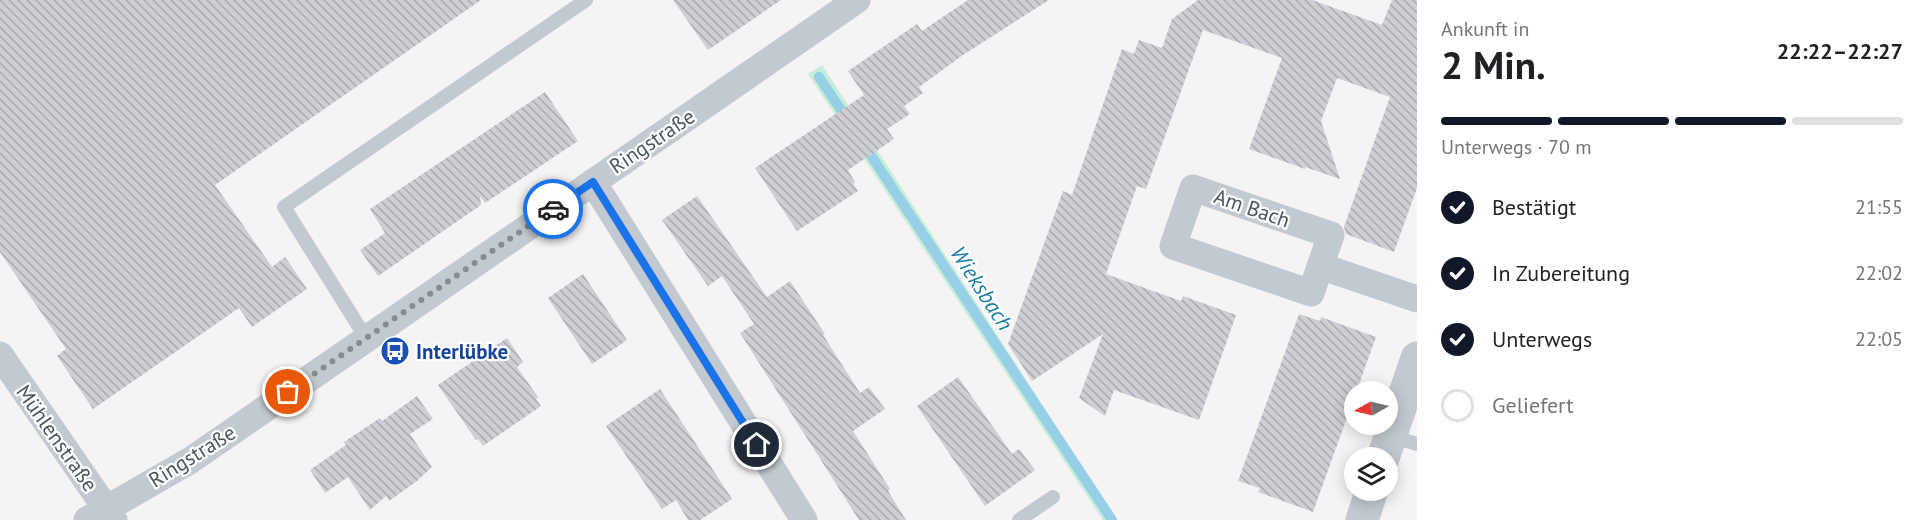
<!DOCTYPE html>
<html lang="de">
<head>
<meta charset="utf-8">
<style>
	:root { --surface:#fff; --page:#f6f6f6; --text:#202124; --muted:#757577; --line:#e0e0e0; --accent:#111827 }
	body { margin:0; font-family:"PT Sans",sans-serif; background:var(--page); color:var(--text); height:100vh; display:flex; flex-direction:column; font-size:22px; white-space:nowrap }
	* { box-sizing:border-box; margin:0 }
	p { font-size:20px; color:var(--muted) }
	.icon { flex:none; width:33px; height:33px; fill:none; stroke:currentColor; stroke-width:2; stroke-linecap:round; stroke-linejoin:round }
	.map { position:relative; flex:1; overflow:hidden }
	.panel { display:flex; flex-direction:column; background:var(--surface); width:510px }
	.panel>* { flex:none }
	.needle { width:39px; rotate:262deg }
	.buttons { position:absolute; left:1344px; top:381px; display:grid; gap:12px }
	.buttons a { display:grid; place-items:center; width:54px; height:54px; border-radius:50%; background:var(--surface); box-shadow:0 3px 15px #0003; font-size:30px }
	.pin { position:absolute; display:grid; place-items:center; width:51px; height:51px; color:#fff; margin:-26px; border:3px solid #fff; border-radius:50%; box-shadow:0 2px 6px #0007 }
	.courier { position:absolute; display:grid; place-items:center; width:60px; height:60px; margin:-30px; border:4px solid #1a73e8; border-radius:50%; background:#fff; color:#222; box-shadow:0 2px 8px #0007 }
	.head em { font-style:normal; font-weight:600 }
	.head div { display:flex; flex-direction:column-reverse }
	.head { display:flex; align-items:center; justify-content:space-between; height:102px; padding:0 24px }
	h1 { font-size:39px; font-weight:600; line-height:45px }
	.bar { display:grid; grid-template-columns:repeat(4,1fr); gap:9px 6px; align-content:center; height:72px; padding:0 24px }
	.bar i { height:8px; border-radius:4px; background:var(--line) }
	.bar .selected { background:var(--accent) }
	.bar p { grid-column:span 4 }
	ol { padding:0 24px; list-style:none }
	li { display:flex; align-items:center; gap:18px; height:66px }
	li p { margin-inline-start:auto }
	li .icon { padding:6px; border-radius:50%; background:var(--accent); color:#fff; stroke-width:4 }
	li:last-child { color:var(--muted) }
	li i { width:33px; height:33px; border:3px solid var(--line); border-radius:50% }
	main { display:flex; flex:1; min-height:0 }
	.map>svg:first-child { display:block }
</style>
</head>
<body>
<main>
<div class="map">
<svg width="1417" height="520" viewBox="0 0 1417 520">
	<defs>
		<pattern id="building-back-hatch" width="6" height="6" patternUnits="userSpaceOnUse" patternTransform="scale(1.5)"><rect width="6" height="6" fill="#cdcfd4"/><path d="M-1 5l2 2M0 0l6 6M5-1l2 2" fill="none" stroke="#a9abaf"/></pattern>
	</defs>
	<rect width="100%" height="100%" fill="#f5f3f3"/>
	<path fill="#c6edd8" d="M822 65 1117 520H1103L808 74Z"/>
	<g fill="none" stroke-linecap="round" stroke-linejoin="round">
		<path stroke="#97d0e6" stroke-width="10" d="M819 77 849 122
			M864 145 1112 520"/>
	</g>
	<path fill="url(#building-back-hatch)" d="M0 0H481L215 185 272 267 285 257 307 289 252 327 239 308 93 409 57 356 66 349 0 252Z
		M673 0H781L708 50Z
		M968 0H1049L963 55 919 87 923 93 904 106 910 114 887 129 894 139 848 170 855 182 853 184 858 191 797 231 755 168 864 95 848 71 917 24 922 31Z
		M1198 0H1312L1382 25 1392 0H1417V188L1394 252 1346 234 1344 227 1390 97 1337 78 1321 121 1340 179 1305 167V169L1249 149 1282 58 1203 30 1146 189 1137 186 1106 274 1181 301 1183 296 1236 315 1199 420 1114 390 1105 416 1079 398 1103 334 1032 381 1008 344 1063 191 1072 195 1122 49 1134 54 1139 40 1162 48 1172 19Z
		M545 92 578 141 485 203 480 196 481 205 378 276 360 250 385 233 370 209Z
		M697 196 767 297 790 281 825 334 823 335 860 393 869 387 885 409 853 431 890 489 888 491 906 520H859L740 333 754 324 722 276 708 286 662 220Z
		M583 274 627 340 592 364 548 298Z
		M1299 314 1320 321 1321 317 1376 337 1313 512 1258 492 1260 488 1238 481Z
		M507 338 523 362 517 367 538 397 536 399 541 406 483 446 478 439 476 440 438 385Z
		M958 377 1012 454 1019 449 1035 470 985 506 917 406Z
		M660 389 732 499 700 520H688L676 500 662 509 606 426Z
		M417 396 433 419 410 434 432 467 417 481 389 501 386 496 370 510 348 477 325 493 310 470 346 445 344 442 380 418 382 421Z"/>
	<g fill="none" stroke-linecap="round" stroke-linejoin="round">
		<path stroke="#c2c9d0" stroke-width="14" d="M366 338 284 207 586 0
			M1391 436 1417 444
			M1019 520 1053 497"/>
		<path stroke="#c2c9d0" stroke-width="27" d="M593 182 804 520
			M1193 188 1331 235 1311 293 1173 246Z
			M1320 266 1417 299
			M0 355 114 520
			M87 520 191 460 857 0"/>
		<path stroke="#c2c9d0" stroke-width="33" d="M1383 458 1417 358
			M1362 520 1372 490"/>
	</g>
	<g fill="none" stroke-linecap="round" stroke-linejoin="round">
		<path stroke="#878c93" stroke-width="6" stroke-dasharray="0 10.8" d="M288 392 553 209"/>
		<path stroke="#1a73e8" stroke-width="8" d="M553 209 593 182 757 445"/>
	</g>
	<defs>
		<g id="bus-disc" transform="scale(1.5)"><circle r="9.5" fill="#1a4fb4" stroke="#fff"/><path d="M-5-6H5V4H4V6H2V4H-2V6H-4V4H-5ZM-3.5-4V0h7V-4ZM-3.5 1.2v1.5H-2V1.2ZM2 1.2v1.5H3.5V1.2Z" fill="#fff"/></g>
	</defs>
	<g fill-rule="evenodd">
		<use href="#bus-disc" x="395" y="351"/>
	</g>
	<g text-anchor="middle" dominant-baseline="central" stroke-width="4.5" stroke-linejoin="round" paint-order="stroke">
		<g font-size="21" fill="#4c545f" stroke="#fff">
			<text transform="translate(652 141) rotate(-34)">Ringstraße</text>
			<text transform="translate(1252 208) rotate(19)">Am Bach</text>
			<text transform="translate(57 438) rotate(55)">Mühlenstraße</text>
			<text transform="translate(192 456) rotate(-32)">Ringstraße</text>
		</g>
		<g font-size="21" font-weight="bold" fill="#164399" stroke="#fff" text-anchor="start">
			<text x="416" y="351">Interlübke</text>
		</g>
		<g font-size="22" font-style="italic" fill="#187da5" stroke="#fff">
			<text transform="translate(982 288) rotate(57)">Wieksbach</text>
		</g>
	</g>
</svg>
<div class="buttons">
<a><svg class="needle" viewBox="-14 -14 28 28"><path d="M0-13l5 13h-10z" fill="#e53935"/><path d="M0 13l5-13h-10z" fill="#757577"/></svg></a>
<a><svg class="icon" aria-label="layers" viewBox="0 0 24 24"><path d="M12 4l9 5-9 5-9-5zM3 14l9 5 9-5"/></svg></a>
</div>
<div class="pin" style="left:288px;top:392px;background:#ea580c"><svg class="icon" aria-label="bag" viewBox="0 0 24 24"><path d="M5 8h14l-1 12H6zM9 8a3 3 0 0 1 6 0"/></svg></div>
<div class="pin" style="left:757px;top:445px;background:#1f2937"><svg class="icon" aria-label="home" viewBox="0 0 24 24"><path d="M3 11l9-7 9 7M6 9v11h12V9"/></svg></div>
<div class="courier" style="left:553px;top:209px"><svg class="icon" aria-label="car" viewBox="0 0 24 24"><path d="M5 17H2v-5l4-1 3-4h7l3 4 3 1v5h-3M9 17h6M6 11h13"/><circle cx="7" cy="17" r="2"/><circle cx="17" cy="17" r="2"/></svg></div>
</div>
<section class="panel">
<div class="head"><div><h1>2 Min.</h1><p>Ankunft in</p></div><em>22:22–22:27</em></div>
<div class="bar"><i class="selected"></i><i class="selected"></i><i class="selected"></i><i></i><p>Unterwegs · 70 m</p></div>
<ol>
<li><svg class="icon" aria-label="check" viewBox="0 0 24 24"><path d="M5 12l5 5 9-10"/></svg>Bestätigt<p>21:55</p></li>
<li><svg class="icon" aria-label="check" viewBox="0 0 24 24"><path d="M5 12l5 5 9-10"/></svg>In Zubereitung<p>22:02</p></li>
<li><svg class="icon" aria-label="check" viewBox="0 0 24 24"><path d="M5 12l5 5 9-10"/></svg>Unterwegs<p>22:05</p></li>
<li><i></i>Geliefert</li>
</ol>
</section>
</main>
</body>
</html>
